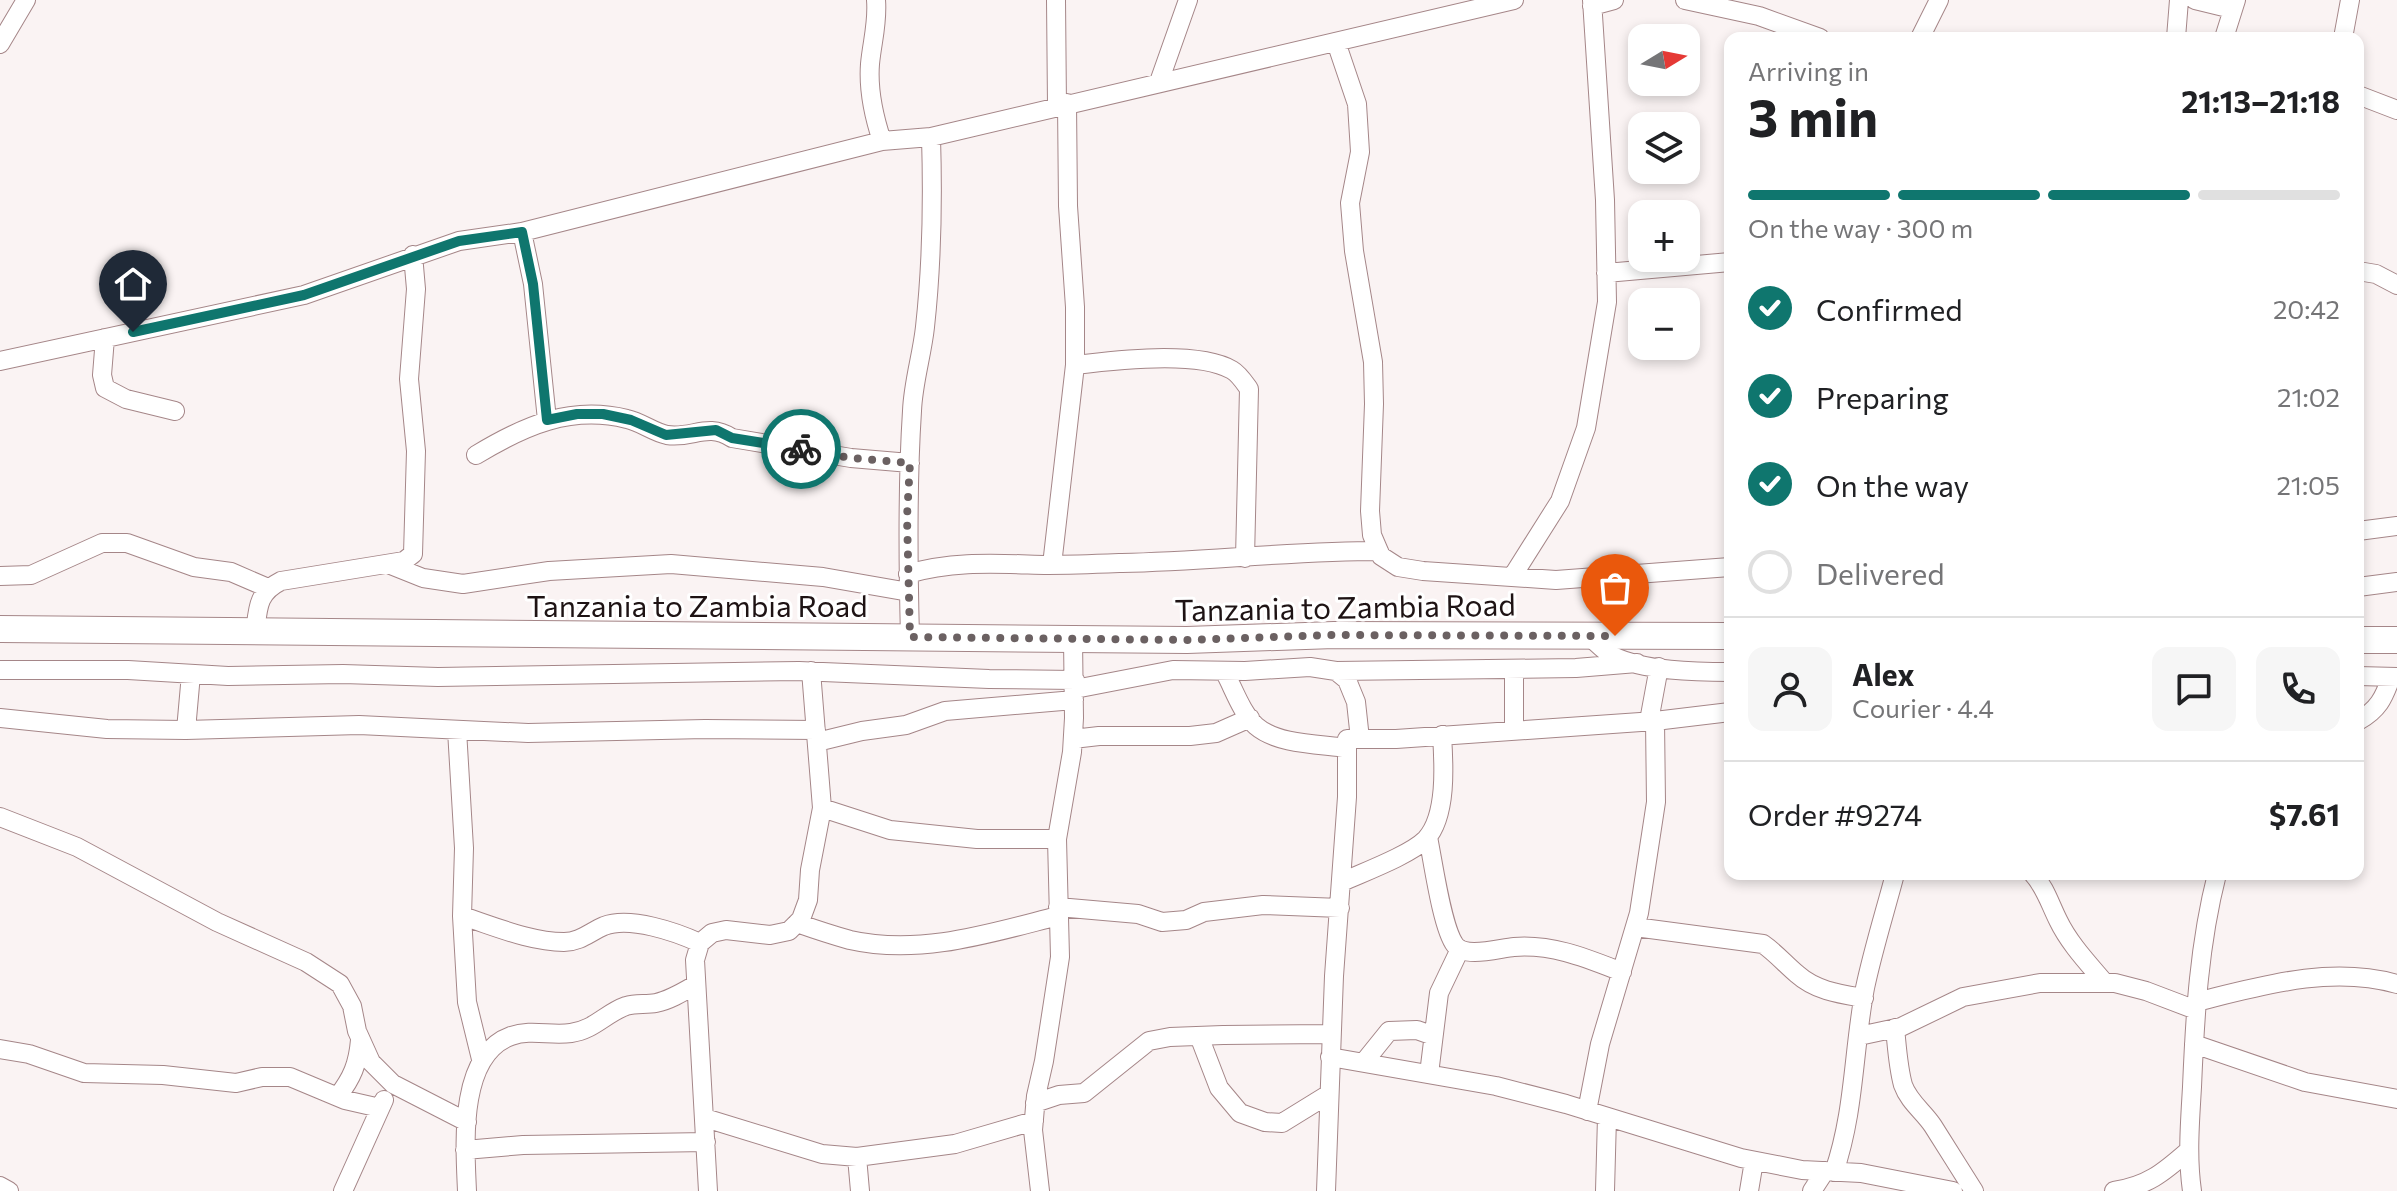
<!DOCTYPE html>
<html lang="en">
<head>
<meta charset="utf-8">
<style>
	:root { --surface:#fff; --page:#f6f6f6; --text:#202124; --muted:#757577; --line:#e0e0e0; --accent:#0f766e }
	body { margin:0; font-family:Commissioner,sans-serif; background:var(--page); color:var(--text); height:100vh; display:flex; flex-direction:column; font-size:30px; white-space:nowrap }
	* { box-sizing:border-box; margin:0 }
	p { font-size:26px; color:var(--muted) }
	.icon { flex:none; width:44px; height:44px; fill:none; stroke:currentColor; stroke-width:2; stroke-linecap:round; stroke-linejoin:round }
	.map { position:relative; flex:1; overflow:hidden }
	.details { position:absolute; left:1724px; top:32px; width:640px; height:848px; display:flex; flex-direction:column; background:var(--surface); border-radius:16px; box-shadow:0 4px 12px #0003 }
	.details>* { flex:none }
	.needle { width:52px; rotate:80deg }
	.buttons { position:absolute; left:1628px; top:24px; display:grid; gap:16px }
	.buttons a { display:grid; place-items:center; width:72px; height:72px; border-radius:16px; background:var(--surface); box-shadow:0 4px 12px #0003; font-size:40px }
	.pin { position:absolute; display:grid; place-items:center; width:68px; height:68px; color:#fff; margin:-82px -34px; border-radius:50% 50% 50% 0; rotate:-45deg; box-shadow:0 0 8px #0007 }
	.pin .icon { rotate:45deg }
	.courier { position:absolute; display:grid; place-items:center; width:80px; height:80px; margin:-40px; border:6px solid #0f766e; border-radius:50%; background:#fff; color:#222; box-shadow:0 2px 10px #0007 }
	.overview em { font-style:normal; font-weight:700 }
	.overview div { display:flex; flex-direction:column-reverse }
	.overview { display:flex; align-items:center; justify-content:space-between; height:136px; padding:0 24px }
	h1 { font-size:52px; font-weight:700; line-height:60px }
	.bar { display:grid; grid-template-columns:repeat(4,1fr); gap:12px 8px; align-content:center; height:96px; padding:0 24px }
	.bar i { height:10px; border-radius:6px; background:var(--line) }
	.bar .active { background:var(--accent) }
	.bar p { grid-column:span 4 }
	.line { display:flex; align-items:center; gap:20px; padding:0 24px; border-top:2px solid var(--line) }
	.line div { flex:1 }
	.round { display:grid; place-items:center; flex:none; width:84px; height:84px; border-radius:16px; background:var(--page) }
	ol { padding:0 24px; list-style:none }
	li { display:flex; align-items:center; gap:24px; height:88px }
	li p { margin-inline-start:auto }
	li .icon { padding:8px; border-radius:50%; background:var(--accent); color:#fff; stroke-width:4 }
	li:last-child { color:var(--muted) }
	li i { width:44px; height:44px; border:4px solid var(--line); border-radius:50% }
	.map>svg:first-child { display:block }
</style>
</head>
<body>
<div class="map">
<svg width="2397" height="1191" viewBox="0 0 2397 1191">
	<rect width="100%" height="100%" fill="#faf3f3"/>
	<g fill="none" stroke-linecap="round" stroke-linejoin="round">
		<g stroke="#a58688" stroke-width="20">
			<path id="minor" d="M876 0C878 23 872 42 870 64 868 90 874 117 882 141
				M1056 0 1057 106
				M1685 0 1759 16 1820 38
				M2195 0 2232 9
				M1592 6 1614 0
				M1920 38 1939 0
				M2176 38 2179 0
				M2224 38 2236 0
				M2343 38 2350 0
				M1336 42 1357 104 1360 152 1350 203 1354 251 1373 362 1374 404 1370 511 1372 535 1381 556 1398 567 1423 571 1556 580 1730 567
				M0 44 26 0
				M1159 82 1188 0
				M2358 95 2397 110
				M522 232 533 284 547 420
				M2358 271 2376 274 2397 285
				M1606 273 1730 262
				M105 338 102 375 105 388 126 399 175 411
				M0 361 304 295 459 241 522 232 882 141 931 137 1514 0
				M1075 365C1114 360 1198 350 1232 370 1239 374 1244 382 1249 389L1245 558
				M476 455C524 426 570 405 627 419 641 422 653 432 667 435 693 439 707 422 732 438L851 458 910 463
				M2358 531 2397 526
				M388 564 423 578 463 584 549 571 671 564 823 577 909 592
				M1052 565 1075 365V307L1068 206 1067 103
				M908 574C954 560 1001 564 1048 565 1073 565 1097 564 1122 563 1208 561 1293 551 1379 551
				M0 576 31 575 102 543H127L194 567 231 572 268 588
				M1512 577 1560 501 1586 428 1607 302 1605 200 1592 0
				M2358 587 2397 582
				M255 633C258 608 257 593 281 581L404 561 413 554 416 451 409 379 416 289 413 255
				M1589 636C1597 643 1604 651 1613 656 1644 671 1696 672 1730 672
				M910 637C908 562 907 487 912 411 913 383 922 355 925 327 932 263 933 201 931 137
				M0 670H128L228 676 343 674 438 677 799 671 989 679 1075 680
				M1224 671C1234 689 1241 712 1256 726 1278 745 1320 744 1347 748
				M1336 671 1576 668 1637 663
				M2358 676 2397 677
				M1075 689 1173 670 1245 671 1310 667 1336 671 1347 680 1356 702 1360 739
				M0 718 107 729 186 730 359 725 528 733 705 729 816 730
				M1649 721 1659 667
				M2358 721C2378 710 2384 698 2391 677
				M186 730 191 674
				M457 730 464 848 462 916 467 1002 481 1059
				M1514 730V669
				M1073 739 1099 736H1190L1216 733 1250 718
				M817 742 862 731 906 725 945 711 1074 700
				M822 808 890 830 977 839H1057
				M0 817 77 847 217 922 306 962 340 984 352 1006 357 1031 371 1062 393 1084 467 1122
				M1428 837C1433 861 1442 928 1455 945 1465 959 1500 948 1514 947 1553 944 1586 958 1622 972
				M2033 874C2045 887 2050 904 2058 920 2069 943 2087 962 2104 982
				M1342 882C1364 872 1410 855 1426 839 1447 816 1444 765 1442 735
				M1058 907 1138 914 1162 922 1186 920 1204 912 1263 905 1340 908
				M462 916C494 926 530 942 564 942 580 942 590 932 604 926 630 916 676 932 700 943
				M797 923C814 929 832 935 850 940 920 956 991 933 1058 916
				M1635 927 1763 944C1776 953 1785 964 1797 974 1816 991 1840 994 1864 998
				M2196 1002C2261 986 2330 965 2397 984
				M1895 1028C1897 1047 1898 1067 1903 1085 1909 1102 1924 1112 1933 1126 1947 1148 1960 1169 1974 1191
				M1199 1036 1219 1088 1240 1113 1265 1122 1282 1123 1329 1094
				M1859 1036 1901 1027 1963 997 2040 983H2115L2146 991 2196 1010
				M2194 1044 2305 1082 2397 1099
				M0 1049 29 1054 84 1073 163 1075 236 1083 262 1077H290L345 1100 380 1108
				M1330 1057 1496 1086 1566 1104 1741 1158 1802 1170 1861 1173 1953 1191
				M1364 1062 1389 1031 1417 1030 1431 1035
				M1429 1074 1439 993 1460 949
				M338 1096C352 1078 358 1064 360 1040
				M1035 1103 1059 1095 1084 1093 1149 1041 1170 1037 1223 1035 1331 1034
				M1587 1111 1600 1044 1639 913 1656 802 1655 721
				M705 1118 822 1154 857 1157 955 1144 1034 1121
				M465 1150 523 1145 706 1142
				M857 1157 860 1191
				M1834 1172C1855 1111 1853 1051 1865 988 1873 950 1885 912 1895 874
				M0 1186 9 1191
				M343 1191 384 1100
				M467 1191C465 1145 458 1055 511 1036 531 1029 551 1036 571 1033 594 1030 606 1013 626 1006 636 1003 646 1005 656 1003 670 1000 683 992 695 985
				M708 1191 695 960 700 943 712 933 726 930 770 935 789 931 801 919 808 900 810 870 822 808 811 671
				M1040 1191 1033 1130 1036 1096 1044 1061 1060 957 1057 839 1072 752 1074 718 1073 639
				M1326 1191 1334 976 1347 797V739H1396L1655 721 1730 712
				M1605 1191 1607 1117
				M1749 1191 1754 1161
				M1812 1191 1825 1171
				M2114 1191C2147 1186 2163 1173 2188 1151
				M2192 1191C2187 1156 2190 1122 2192 1087 2195 1015 2199 944 2217 874"/>
		</g>
		<g stroke="#a58688" stroke-width="28">
			<path id="highway" d="M0 629 1187 640 1334 635 1730 636
				M2358 640H2397"/>
		</g>
		<use href="#minor" stroke="#fff" stroke-width="18"/>
		<use href="#highway" stroke="#fff" stroke-width="26"/>
	</g>
	<g fill="none" stroke-linecap="round" stroke-linejoin="round">
		<path stroke="#6b6162" stroke-width="8" stroke-dasharray="0 14.4" d="M801 449 851 458 910 463 907 517 910 637 1187 640 1334 635 1615 636"/>
		<path stroke="#0f766e" stroke-width="10" d="M133 332 304 295 459 241 522 232 533 284 547 420 577 414H603L631 420 666 435 716 430 732 438 801 449"/>
	</g>
	<g text-anchor="middle" dominant-baseline="central" stroke-width="6" stroke-linejoin="round" paint-order="stroke">
		<g font-size="30" fill="#1e1314" stroke="#fff">
			<text x="697" y="604">Tanzania to Zambia Road</text>
			<text transform="translate(1345 606) rotate(-1)">Tanzania to Zambia Road</text>
		</g>
	</g>
</svg>
<div class="buttons">
<a><svg class="needle" viewBox="-14 -14 28 28"><path d="M0-13l5 13h-10z" fill="#e53935"/><path d="M0 13l5-13h-10z" fill="#757577"/></svg></a>
<a><svg class="icon" aria-label="layers" viewBox="0 0 24 24"><path d="M12 4l9 5-9 5-9-5zM3 14l9 5 9-5"/></svg></a>
<a>+</a>
<a>−</a>
</div>
<div class="pin" style="left:1615px;top:636px;background:#ea580c"><svg class="icon" aria-label="bag" viewBox="0 0 24 24"><path d="M5 8h14l-1 12H6zM9 8a3 3 0 0 1 6 0"/></svg></div>
<div class="pin" style="left:133px;top:332px;background:#1f2937"><svg class="icon" aria-label="home" viewBox="0 0 24 24"><path d="M3 11l9-7 9 7M6 9v11h12V9"/></svg></div>
<div class="courier" style="left:801px;top:449px"><svg class="icon" aria-label="bike" viewBox="0 0 24 24"><circle cx="6" cy="16" r="4"/><circle cx="18" cy="16" r="4"/><path d="M6 16l4-8h5l3 8M10 8l3 8H6M13 5h3"/></svg></div>
<section class="details">
<div class="overview"><div><h1>3 min</h1><p>Arriving in</p></div><em>21:13–21:18</em></div>
<div class="bar"><i class="active"></i><i class="active"></i><i class="active"></i><i></i><p>On the way · 300 m</p></div>
<ol>
<li><svg class="icon" aria-label="check" viewBox="0 0 24 24"><path d="M5 12l5 5 9-10"/></svg>Confirmed<p>20:42</p></li>
<li><svg class="icon" aria-label="check" viewBox="0 0 24 24"><path d="M5 12l5 5 9-10"/></svg>Preparing<p>21:02</p></li>
<li><svg class="icon" aria-label="check" viewBox="0 0 24 24"><path d="M5 12l5 5 9-10"/></svg>On the way<p>21:05</p></li>
<li><i></i>Delivered</li>
</ol>
<div class="line" style="height:144px"><a class="round"><svg class="icon" aria-label="person" viewBox="0 0 24 24"><circle cx="12" cy="8" r="4"/><path d="M4 21q1-7 8-7t8 7"/></svg></a><div><b>Alex</b><p>Courier · 4.4</p></div><a class="round"><svg class="icon" aria-label="chat" viewBox="0 0 24 24"><path d="M4 5h16v11H9l-5 4z"/></svg></a><a class="round"><svg class="icon" aria-label="phone" viewBox="0 0 24 24"><path d="M5 4h4l2 5-3 2q2 4 5 5l2-3 5 2v4C11 20 4 13 5 4z"/></svg></a></div>
<div class="line" style="height:104px"><div>Order #9274</div><b>$7.61</b></div>
</section>
</div>
</body>
</html>
